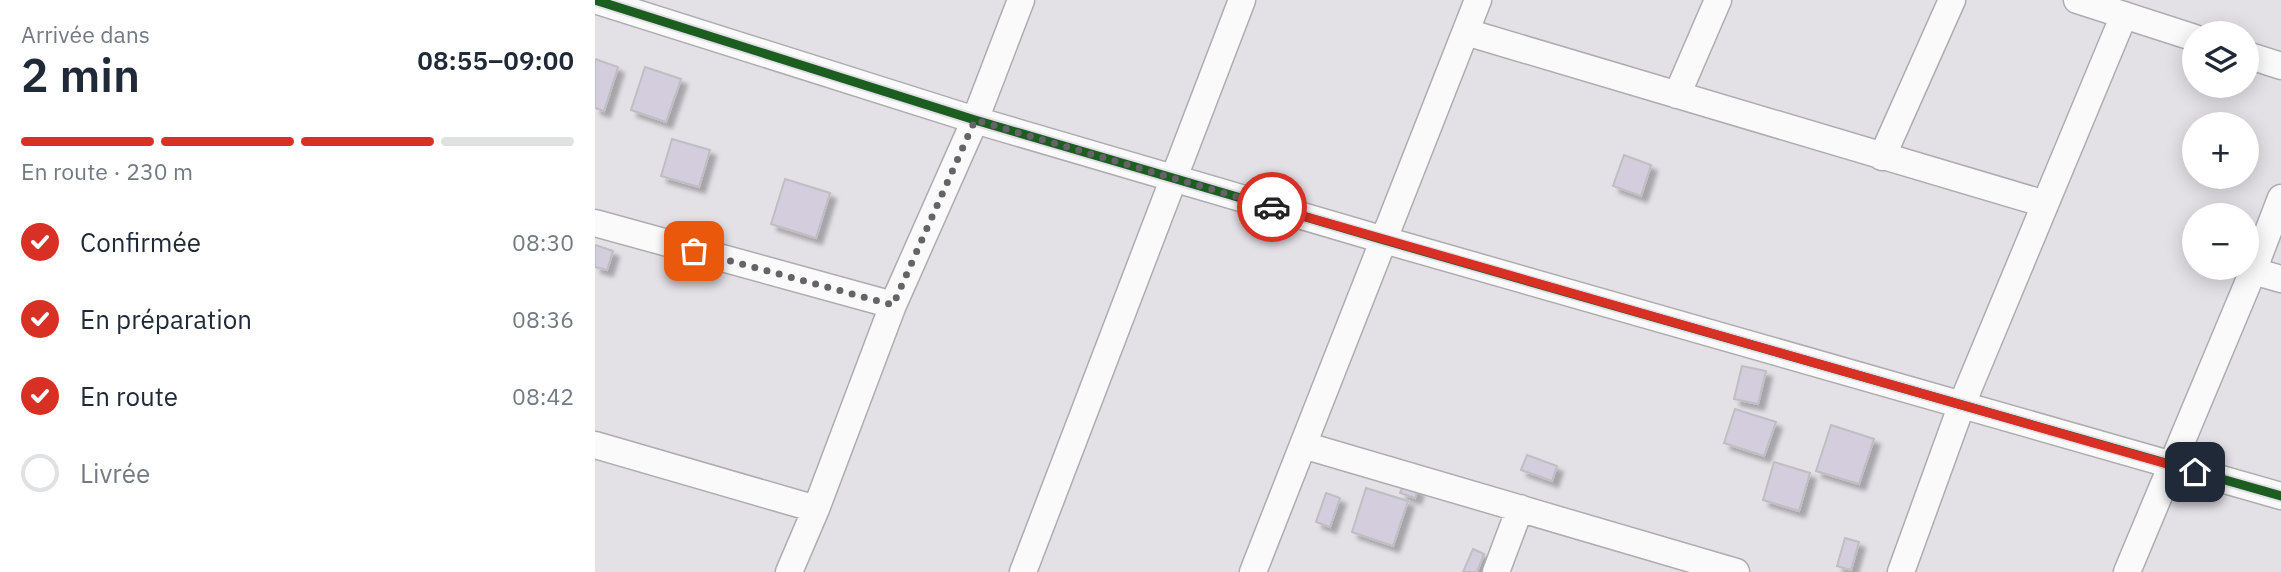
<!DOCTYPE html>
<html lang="fr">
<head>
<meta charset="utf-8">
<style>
	:root { --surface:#fff; --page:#f6f6f7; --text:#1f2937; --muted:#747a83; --line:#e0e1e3; --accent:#d93025 }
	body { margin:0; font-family:"IBM Plex Sans",sans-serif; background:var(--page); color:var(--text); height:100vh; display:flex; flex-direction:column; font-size:26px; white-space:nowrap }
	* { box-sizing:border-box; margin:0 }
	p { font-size:23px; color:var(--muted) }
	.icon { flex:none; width:38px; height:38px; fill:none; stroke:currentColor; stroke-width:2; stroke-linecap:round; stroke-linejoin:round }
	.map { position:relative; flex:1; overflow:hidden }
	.sheet { display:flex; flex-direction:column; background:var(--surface); width:595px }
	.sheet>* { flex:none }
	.tools { position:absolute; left:1587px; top:21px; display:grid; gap:14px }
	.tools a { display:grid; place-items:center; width:77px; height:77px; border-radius:50%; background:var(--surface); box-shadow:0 4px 18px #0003; font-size:35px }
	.pin { position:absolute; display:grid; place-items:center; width:60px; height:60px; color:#fff; margin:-30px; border-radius:14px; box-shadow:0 4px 10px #0006 }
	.courier { position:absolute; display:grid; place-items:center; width:70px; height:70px; margin:-35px; border:5px solid #d93025; border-radius:50%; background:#fff; color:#222; box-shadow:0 2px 9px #0007 }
	.headline em { font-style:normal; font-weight:600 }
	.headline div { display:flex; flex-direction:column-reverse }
	.headline { display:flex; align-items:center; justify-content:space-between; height:119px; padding:0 21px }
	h1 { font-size:46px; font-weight:600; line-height:52px }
	.bar { display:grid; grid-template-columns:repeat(4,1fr); gap:10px 7px; align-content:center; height:84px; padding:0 21px }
	.bar i { height:9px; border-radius:5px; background:var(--line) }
	.bar .selected { background:var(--accent) }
	.bar p { grid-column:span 4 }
	ol { padding:0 21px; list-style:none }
	li { display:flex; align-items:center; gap:21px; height:77px }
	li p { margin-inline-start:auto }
	li .icon { padding:7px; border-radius:50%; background:var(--accent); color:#fff; stroke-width:4 }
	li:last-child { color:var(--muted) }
	li i { width:38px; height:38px; border:4px solid var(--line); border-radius:50% }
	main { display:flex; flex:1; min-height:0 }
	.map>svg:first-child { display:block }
</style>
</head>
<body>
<main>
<section class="sheet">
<div class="headline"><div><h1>2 min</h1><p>Arrivée dans</p></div><em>08:55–09:00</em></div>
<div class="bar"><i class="selected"></i><i class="selected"></i><i class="selected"></i><i></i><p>En route · 230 m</p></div>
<ol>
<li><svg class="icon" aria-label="check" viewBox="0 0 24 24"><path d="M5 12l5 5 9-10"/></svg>Confirmée<p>08:30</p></li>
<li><svg class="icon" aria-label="check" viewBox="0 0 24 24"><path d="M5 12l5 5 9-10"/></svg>En préparation<p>08:36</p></li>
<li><svg class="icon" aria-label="check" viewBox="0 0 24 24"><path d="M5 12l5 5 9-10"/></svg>En route<p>08:42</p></li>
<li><i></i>Livrée</li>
</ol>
</section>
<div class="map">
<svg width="1686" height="572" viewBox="0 0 1686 572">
	<defs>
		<filter id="shadow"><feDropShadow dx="6" dy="6" stdDeviation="2" flood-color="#0004"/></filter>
	</defs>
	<rect width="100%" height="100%" fill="#e3e1e6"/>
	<path fill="#d4cddd" stroke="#bfbec2" stroke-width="2" filter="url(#shadow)" d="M0 59 23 67 9 111 0 108Z
		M50 67 86 79 71 122 36 110Z
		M77 139 115 150 104 187 66 176Z
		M1029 155 1056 165 1046 196 1018 186Z
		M190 179 235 193 221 238 176 224Z
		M0 245 18 251 12 270 0 267Z
		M1147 366 1171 371 1163 404 1139 399Z
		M1140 409 1181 422 1169 456 1129 443Z
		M1236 425 1279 439 1264 484 1221 471Z
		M932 455 962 466 957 481 926 470Z
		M1179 462 1215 473 1204 511 1168 500Z
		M809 484 823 489 820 498 805 493Z
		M771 488 813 501 798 546 757 532Z
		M731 493 745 498 735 527 721 522Z
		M1250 538 1264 542 1256 570 1242 566Z
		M878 549 889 554 882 572H868Z"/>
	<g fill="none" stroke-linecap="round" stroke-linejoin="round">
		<g stroke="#adacb0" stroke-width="29">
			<path id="street" d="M0 0 380 120 789 240 1686 496
				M1482 0 1600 38
				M871 32 1450 204
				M1652 55 1686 66
				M1082 95 1123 0
				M1287 157 1357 0
				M1686 198 1658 271 1686 279
				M0 223 298 305
				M0 445 221 509
				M708 445 1141 572
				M194 572 221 509 298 305 380 120 426 0
				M428 572 647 0
				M658 572 883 0
				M901 572 925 508
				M1306 572 1367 404 1529 15
				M1532 572 1658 271"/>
		</g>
		<use href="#street" stroke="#fbfafb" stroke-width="26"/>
		<g stroke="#e2dfe8" stroke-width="13">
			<path id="cycleway" d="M0 0 380 120 789 240 1686 496"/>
		</g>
		<use href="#cycleway" stroke="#1b5e20" stroke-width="9"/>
	</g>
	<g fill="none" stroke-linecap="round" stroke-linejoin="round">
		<path stroke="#656367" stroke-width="7" stroke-dasharray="0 12.6" d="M99 251 298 305 380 120 677 207"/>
		<path stroke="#d93025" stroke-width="9" d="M677 207 1600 472"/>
	</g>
</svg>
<div class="tools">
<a><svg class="icon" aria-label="layers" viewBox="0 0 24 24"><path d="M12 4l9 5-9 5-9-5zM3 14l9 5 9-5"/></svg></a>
<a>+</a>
<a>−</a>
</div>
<div class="pin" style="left:99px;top:251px;background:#ea580c"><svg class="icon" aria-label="bag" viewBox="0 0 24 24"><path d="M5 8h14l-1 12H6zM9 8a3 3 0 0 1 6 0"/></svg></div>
<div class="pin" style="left:1600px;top:472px;background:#1f2937"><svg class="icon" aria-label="home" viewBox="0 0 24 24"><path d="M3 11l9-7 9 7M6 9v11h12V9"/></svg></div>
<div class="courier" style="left:677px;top:207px"><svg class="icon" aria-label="car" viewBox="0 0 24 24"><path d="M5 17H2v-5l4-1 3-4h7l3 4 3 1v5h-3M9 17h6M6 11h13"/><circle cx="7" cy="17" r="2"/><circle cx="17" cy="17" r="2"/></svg></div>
</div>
</main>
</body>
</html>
